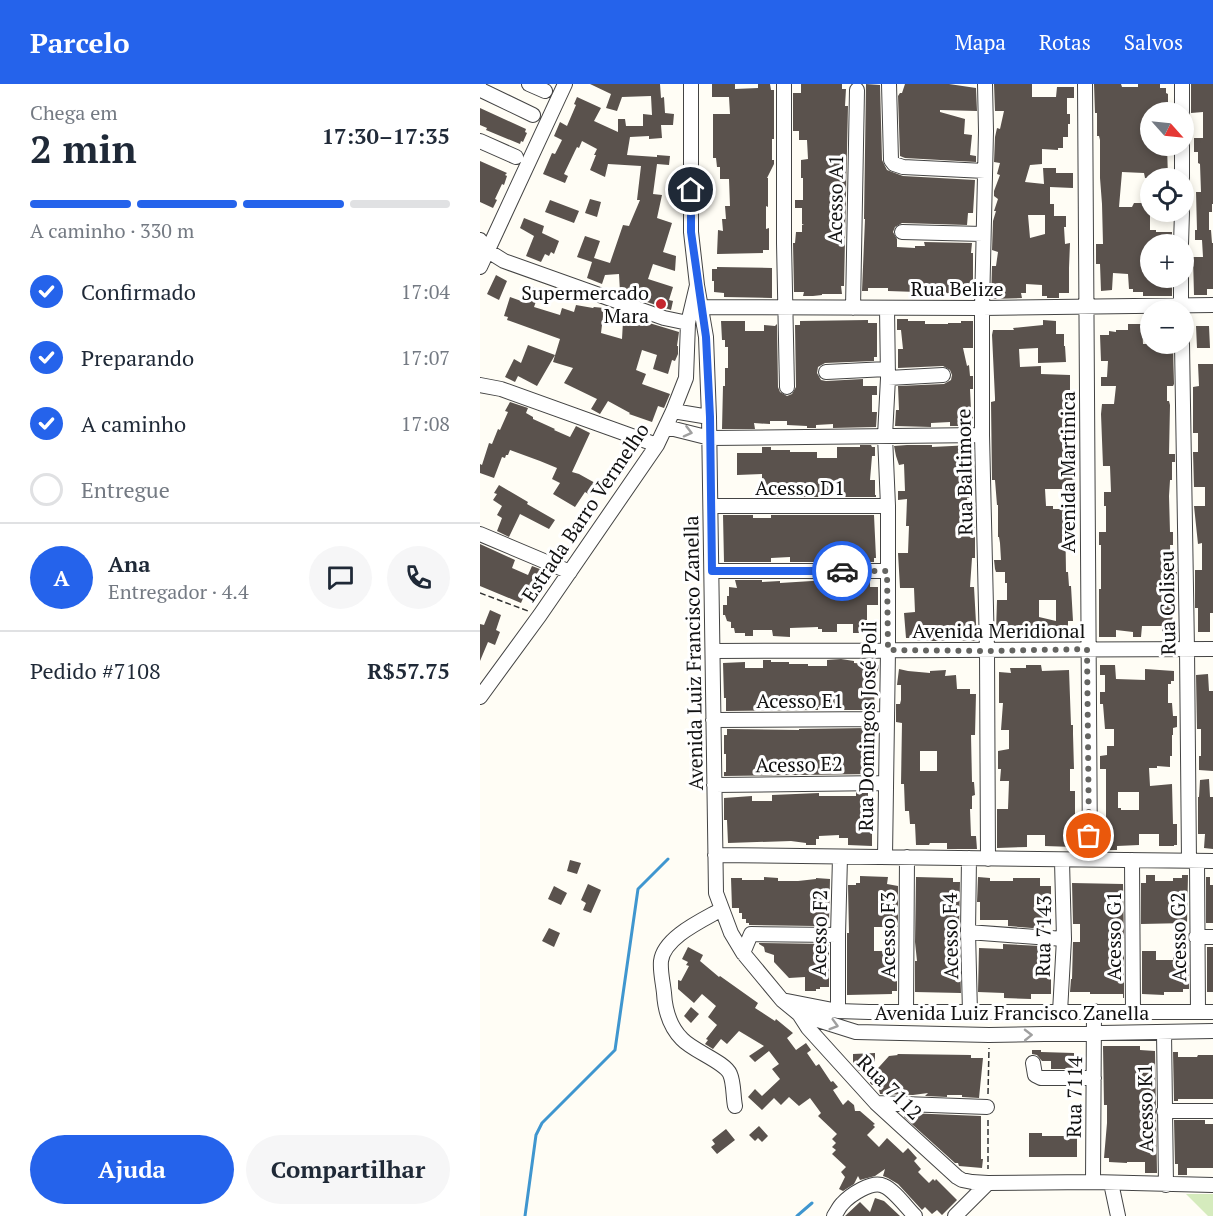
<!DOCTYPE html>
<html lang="pt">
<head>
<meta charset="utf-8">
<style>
	:root { --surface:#fff; --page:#f6f6f7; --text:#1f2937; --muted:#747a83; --line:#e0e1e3; --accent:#2563eb }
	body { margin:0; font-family:"PT Serif",serif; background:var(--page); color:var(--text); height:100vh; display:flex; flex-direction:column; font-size:22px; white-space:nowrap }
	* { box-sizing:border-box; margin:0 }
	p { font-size:20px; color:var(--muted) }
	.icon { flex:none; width:33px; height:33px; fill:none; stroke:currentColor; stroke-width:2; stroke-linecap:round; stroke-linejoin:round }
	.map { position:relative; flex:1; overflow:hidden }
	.panel { display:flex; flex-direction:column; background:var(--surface); width:480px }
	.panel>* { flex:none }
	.needle { width:39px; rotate:117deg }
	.fabs { position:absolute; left:660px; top:18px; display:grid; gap:12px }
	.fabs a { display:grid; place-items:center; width:54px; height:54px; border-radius:50%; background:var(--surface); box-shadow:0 3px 9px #0003; font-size:30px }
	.pin { position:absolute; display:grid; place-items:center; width:51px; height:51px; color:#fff; margin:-26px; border:3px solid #fff; border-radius:50%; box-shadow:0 2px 6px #0007 }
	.courier { position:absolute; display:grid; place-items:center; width:60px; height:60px; margin:-30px; border:4px solid #2563eb; border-radius:50%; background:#fff; color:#222; box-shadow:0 2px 8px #0007 }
	.overview em { font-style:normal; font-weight:800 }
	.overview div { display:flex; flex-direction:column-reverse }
	.overview { display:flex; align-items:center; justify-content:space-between; height:102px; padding:0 30px }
	h1 { font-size:39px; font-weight:800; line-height:45px }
	.bar { display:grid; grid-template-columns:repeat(4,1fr); gap:9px 6px; align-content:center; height:72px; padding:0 30px }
	.bar i { height:8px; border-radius:4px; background:var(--line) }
	.bar .selected { background:var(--accent) }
	.bar p { grid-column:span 4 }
	.line { display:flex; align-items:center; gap:15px; padding:0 30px; border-top:2px solid var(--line) }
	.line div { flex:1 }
	.round { display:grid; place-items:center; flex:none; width:63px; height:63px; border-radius:32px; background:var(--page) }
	ol { padding:0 30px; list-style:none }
	li { display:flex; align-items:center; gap:18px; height:66px }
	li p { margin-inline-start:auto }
	li .icon { padding:6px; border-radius:50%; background:var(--accent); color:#fff; stroke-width:4 }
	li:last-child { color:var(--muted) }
	li i { width:33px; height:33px; border:3px solid var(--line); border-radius:50% }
	.action { display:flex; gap:12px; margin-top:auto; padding:12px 30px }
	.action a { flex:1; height:69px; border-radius:36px; background:var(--accent); color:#fff; font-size:24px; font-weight:800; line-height:69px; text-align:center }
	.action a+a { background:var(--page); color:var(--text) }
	header { display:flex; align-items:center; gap:36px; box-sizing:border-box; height:84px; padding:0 30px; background:var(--accent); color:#fff }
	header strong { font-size:28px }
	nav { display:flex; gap:33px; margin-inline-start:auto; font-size:21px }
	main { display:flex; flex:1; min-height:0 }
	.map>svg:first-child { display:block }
</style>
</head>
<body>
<header>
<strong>Parcelo</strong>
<nav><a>Mapa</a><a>Rotas</a><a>Salvos</a></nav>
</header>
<main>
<section class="panel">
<div class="overview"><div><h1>2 min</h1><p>Chega em</p></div><em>17:30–17:35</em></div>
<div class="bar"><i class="selected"></i><i class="selected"></i><i class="selected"></i><i></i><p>A caminho · 330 m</p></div>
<ol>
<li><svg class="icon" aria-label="check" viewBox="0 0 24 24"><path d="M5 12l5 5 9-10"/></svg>Confirmado<p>17:04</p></li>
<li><svg class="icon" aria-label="check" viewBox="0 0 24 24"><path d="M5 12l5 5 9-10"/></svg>Preparando<p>17:07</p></li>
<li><svg class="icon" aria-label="check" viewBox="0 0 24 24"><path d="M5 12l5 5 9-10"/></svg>A caminho<p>17:08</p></li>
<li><i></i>Entregue</li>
</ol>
<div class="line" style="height:108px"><b class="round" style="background:var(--accent);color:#fff">A</b><div><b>Ana</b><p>Entregador · 4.4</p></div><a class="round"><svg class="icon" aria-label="chat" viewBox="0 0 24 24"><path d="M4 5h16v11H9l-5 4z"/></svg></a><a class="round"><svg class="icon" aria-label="phone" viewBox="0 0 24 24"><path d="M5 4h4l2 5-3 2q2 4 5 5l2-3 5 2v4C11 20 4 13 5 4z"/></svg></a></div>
<div class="line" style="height:78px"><div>Pedido #7108</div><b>R$57.75</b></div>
<div class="action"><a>Ajuda</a><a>Compartilhar</a></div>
</section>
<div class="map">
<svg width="733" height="1132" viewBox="0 0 733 1132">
	<rect width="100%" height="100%" fill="#fffdf5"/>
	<path fill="#d5ebbd" d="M706 1110H733V1132H728Z"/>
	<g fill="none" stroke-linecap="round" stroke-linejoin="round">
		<path stroke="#3f96cf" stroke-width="3" d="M45 1132 56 1051 62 1039 135 966 158 805 188 775
			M317 1132 332 1119"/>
	</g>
	<path fill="#5a524d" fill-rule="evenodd" d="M110 0H180L181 14 184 13 185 29 194 30 193 41H181L182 54 169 55V52L150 53 147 71 177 73V71L190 72 189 81 177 80 173 110 182 111 177 134 192 139 183 168 196 172 195 187 173 180 168 195 193 203 189 216 193 217 191 226 155 214V207L140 208 139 190 125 191 122 200 107 194 112 178 97 173 105 152 120 157 114 174 130 179 143 141 149 142 160 116H157L161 82 128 80 125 93 110 86 116 71H114L117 65 102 57 99 64 97 63 95 67 84 90 88 92 85 99 63 90 72 69 75 70 82 56 74 52 80 38 87 42 96 21 94 20 97 13 121 24 114 37 138 48V35H145L146 42H163V30L172 31 171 12 142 13 137 27 126 24 131 10Z
		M232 0H255V5L278 4V0H290L291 6H294V55H292V76H294V80L287 94H288V123L286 122V145L289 144V166H283V169L237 170 238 146 243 147 242 135H246L245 122H250L249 95H240V83H237L236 74H233V30H250L249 13H232Z
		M321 0H362V5H366L365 22H368L364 202H361L362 210H342V211L333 212H323L324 208H314L313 159H315L316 148H322V141H324L322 140V124H315V116H323V94H321V76L328 75 327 56H319V47H313V9H321Z
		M386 0 400 1 402 76 407 86 423 92 495 96 493 129H488L487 141 422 139 415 143 413 148 417 155V163L435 164V162H445L444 158 492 159 491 169H493V210L462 209V213H437V208L408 207V204H388V207H382L385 135H384Z
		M425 0H469L496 4 497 27 460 26V28L485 35 484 50 492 51 490 71 496 72V78L425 74 420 72 418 12 420 9H422Z
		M514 0H552V13H576L577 3H594V14H587V30H590V40H588V53H583V64H578V66L562 65V80L550 81 545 98 564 100 563 84H576V89H593V104L570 103V120H574V132H586V143H584L585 160 590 159 589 184V209H579V214H567V212H562V201L546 200V209H541L542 214 511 215 512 182H516L518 168 512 166 513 137 516 127H514L518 115 514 112V107L520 91 517 90 520 79 514 78 515 53 517 44 520 45 524 27H515ZM548 131H565V150L550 154Z
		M614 0H641L642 3H658V0H680V4H686V9L688 10V21L686 28H670V37H665L666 55H670V62H687L688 94H665L664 89 642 88 639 123H652L654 119H663L667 100 670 101V146H676V148H692V160H670V194H690V202H692V212H663V208H653V205H649L648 190 633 189 632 206 621 207 620 180H616V160H623L622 120 620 94V56L619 52H617V29H615Z
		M711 0H733V120H732V128H729V146H731L732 159H733V205H727V211H714L713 173H723L722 156H715V146H717L716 108H721L720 80 718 79V68H714V54H723V28L711 29Z
		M0 24 46 45 45 48 47 49 43 58 41 57 40 60 6 46 7 44 0 41Z
		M0 77 27 89 25 91 27 92 24 101 22 100 15 115 17 116 13 124 0 118Z
		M110 115 121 118 117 133 105 129Z
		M70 116 99 127 94 139 65 128Z
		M44 134 64 142 62 149 79 157 74 170 71 168 69 172 65 170 61 178 46 172 54 152 40 144Z
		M237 183 292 184V214L244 213V209L234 208V197H232V185H237Z
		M16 191 27 197 19 216 7 210Z
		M50 202 60 206 54 223 80 231 82 224 94 228 96 221 113 224 114 223 124 224 121 249 142 255 143 237 155 238 156 235 199 248 197 262H198V270L195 277 192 276 188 290 173 285 177 271 162 266 156 286 166 290 162 300 190 310 184 324 178 322 172 338 149 330 150 329 128 317 120 330 111 325 117 315 84 299 93 284 73 278 80 255 27 236 28 233 24 232 30 213 44 218Z
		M417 235H428V237H445V240H468V239H481V237H493V264H483L487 282 489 281 490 292H493V305H490L491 326H493V342H470V338L451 339V343L415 342 416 326H419L418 302 464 300 471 296 472 291 470 286 463 282 418 284V265H423L421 246H417Z
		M388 236V239H397V273H394V277L345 279 338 283 337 289 341 296 346 297 383 295V302H397V311H392V328H397L396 343 353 344V340L336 341V344H327V342L307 341V337H290V340L274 339 275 345H242L243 302H245V284H248V263H245V256H242L241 237H265V247H284V241L295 242 297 240 298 303 300 308 307 312 312 310 316 303 315 241H320V237Z
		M563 236 576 237V250H584V262H585L586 278 558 279V264L539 265 540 283 561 282V290L590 291V314H588V352H587V370H583V386L595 387V396H586L587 405H565L566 422H573V425H585L586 488H588L589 502H591L593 537H588V549L560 547V552H556V553L529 554V547L516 548 517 516H527V499H525V488H516L515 485 514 476H521L520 459 519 453H518V421H517L515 396H512L511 318 515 317V314L512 251 513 246H534L533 244 563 241ZM559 516H576V537L559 533Z
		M648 240H662L663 260H692L693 263 694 300 693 302H687V317H689L690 321 689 370H695V378H692V396H690L689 412 690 448H693V461H690L691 488H697V501H691L693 547 682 548V542H662L661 553H653V548L636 546V553H619V505H621V461H619V448H626V422H624V408H631L630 382H623L621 330 622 320H634L636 302H621V293H627L628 277H621L620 251H629V247L636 248V246H648Z
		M716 242H729L730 264H717Z
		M48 261 75 271 57 302 38 292 35 298 25 293 34 275 41 279Z
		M718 280H733V529H730V548H718V524H715V486H722V459L718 460 714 422H725V403H714L713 368H718V349H713V303L719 302Z
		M30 318 48 324 46 329 53 333V335L75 345 74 346 90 353 96 342 110 349 92 388 99 390 117 400 110 411 105 408 95 423 73 410 80 399 72 395 77 384 60 377 30 366 28 371H26L25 374 22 373 14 394 0 389V380L2 381 9 359 12 360 18 345 20 346 28 328 25 327Z
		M380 361H391L392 363H395V372H392L390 396H395V411H396V413H357V410L341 409V413H282V390L257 391V369H282V363H291V366H310V368H337V374H357V363H380Z
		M427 361H452V363L492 361 491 375H489L490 414H487L488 436H495V474H492L490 503H494L497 557H436V554H426L424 529 435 528 434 504H420L418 469H428L429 442H426L427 415 418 416V407H425L424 380 419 381 416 372 414 362Z
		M19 401 48 418 47 420 75 436 69 445 40 430 29 453 17 447 22 434 17 431 22 422 13 416 17 410 14 409Z
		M243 431H273V434H291V431H394L396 474H394V478H310V473L291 474V478H244Z
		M0 460 35 476 32 484 48 491 52 482 65 487 62 495 59 494 54 508 47 505 41 519 0 502Z
		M255 496H282V498L300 497V499L348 496V499L367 498V496H390V503H398V521H387V539H390V549H373V540H357V548H342V545H338V543L310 544V553L293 552 292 546H273V552H265V549H255L254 544H251V538L247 537 245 531H243V521H247V512H249V503L257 504Z
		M10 526 21 531 16 546 20 548 15 561 8 558 0 577V540L4 541Z
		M361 575 374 577V579L399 581 395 601 394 621H387V626H357L354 625V622L338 623V626L246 627V614H244L243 579 265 578V584H283V576H291V578H309V580H328V582H347V576Z
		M546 581H561L562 587 589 586 591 641H593V650L594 685H590V707H595V737L593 763 565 762V751H547V763L517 764V725H528L529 697H520L521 685H518V667L529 665V646H521L523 619H519V588L531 589 530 584H546Z
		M620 581H635L636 595 665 596V585L694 587V597H691V600H688V619H692L693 632H697V643L693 644V651H692V672H690V683L677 682V684H669L670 702 692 700 693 740H697V761H694V762H679V750H659V761L637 762V766H626V685H620V672L627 671V662H634V645H625L623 620H620V608H625V591H620ZM638 708H659V726H641V724H638Z
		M419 585 428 587 450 589V587L466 586 465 592 476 591 477 605H490V610H496L495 651H491L492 698H494L495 711 492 712V725H490L491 752H496L497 765H467V759H450L449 761H436L435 740H430L429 727H425L424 700H421L422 639 416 638V620H420L421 616V601H417ZM440 667H457V687H440Z
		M728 590 729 607H733V687L719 686V672H721V645H717L716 591Z
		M387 644 386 648 392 649 391 685 394 686V690L244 692V688H246V670H244V651H247V645L319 646V645Z
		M729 695 730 713H733V765L724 764 725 750H718V713H719L720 696Z
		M376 708H388V716H394V744H392V762L368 761V754H359V751L339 752V755H336V761H326V759L311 757 248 759 247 736H244V714L272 712V717H292V711L339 709V712H376Z
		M90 776 101 779 97 790 87 787Z
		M666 791H675V797H693V794H702V791H708L707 839 661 840V799H666Z
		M380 792 408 793 407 800 418 802V843H394V867H414L413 872H417V907H412V910L367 911V849H369L368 801H376V799H380Z
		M284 793 298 794V797H318L336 795V794L350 795 349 839H335V842L269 841V839H266V835H262V829H259V824H252L251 794H262V796H284Z
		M436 793 473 794V798H480L479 848 481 909 435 908V877H437L435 858Z
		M498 793 510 794V797H533V794H560V802H571V821H567L566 841H564V845L528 842V836H500V818H497Z
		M726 793H730V801H733V839H726Z
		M592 799 643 800 644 854H639V871H644V914H643V910H610V908H590L591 895H592L593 858H600V840H593Z
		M108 800 121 806 111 829 103 826 106 819 101 816Z
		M74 802 87 809 81 821 68 815Z
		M69 844 80 849 74 863 62 857Z
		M279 859 349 860V903H340V905H336V907H325V893L309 894 294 878V871L285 868 284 863 279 860Z
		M523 860 561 862V868H564V878H571V910H551V915L524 914V909L498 908 499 864 523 865Z
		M208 863 223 871 220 877 239 893 240 892 278 919 275 924 295 937 296 935 313 949 307 954 316 966 326 959 331 966 327 969 336 982 339 980 351 998 353 997 358 1003 353 1006 363 1021 368 1016 374 1021 375 1027H380L395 1040 393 1041 395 1043 387 1051 399 1063 407 1054 423 1069 428 1064 437 1074 434 1077 441 1085 438 1088 449 1099 453 1095 455 1097 456 1095 477 1116 462 1131 457 1126 452 1130 445 1123 442 1126 418 1100 408 1094 403 1092 405 1085 395 1092 380 1096 378 1092 374 1100 363 1107 359 1105 365 1093 361 1088 366 1083 352 1070 356 1066 352 1063 356 1059 352 1055 357 1050 338 1032 341 1029 330 1014 319 1022 309 1013 301 1021 294 1014 282 1026 268 1013 275 1005 282 1012 300 995 292 985 299 980 289 967 275 978 269 972 284 962 259 947 247 960 241 955 233 965 225 960 228 956 226 955 237 941 228 933 236 922 222 910 214 919 198 905V896L201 897 209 882 206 881 208 878 202 875Z
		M727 863H733V908H727Z
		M662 867H676V876H693V871H706V881H709V905H703V908H684V911L662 910V914Z
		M211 923 219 930 211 939 204 932Z
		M623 962H660V966L675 967 677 1089H665V1078H647V1079L629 1078V1074H624L627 1039V1021H624Z
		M552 966H561V968L594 969V985H571V977H562L557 971 552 970Z
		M693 968H698V973H717L718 971H733V1015H698V1017H694Z
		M395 969V977L381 987H379L373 980V970Z
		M417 970 491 971V974H503L499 1014 482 1013V1011H467V1013L445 1012 448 1009 433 1011 400 1010 398 1001H392L390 999V993L409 972 418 971Z
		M427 1029 501 1032V1075H503L502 1084 479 1082 478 1079H475L424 1033Z
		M694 1036H725V1040H733V1084H707V1091H698V1080H695Z
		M279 1042 288 1052 282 1058 278 1054 275 1057 269 1051Z
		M246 1045 255 1056 237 1070 231 1063 235 1060 232 1056Z
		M549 1049H562V1052H584V1054H597V1073H549Z
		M395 1114 404 1117 420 1132H365L380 1118 390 1128Z"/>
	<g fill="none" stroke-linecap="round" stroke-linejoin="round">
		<g stroke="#444" stroke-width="16">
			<path id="minor" d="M49 0 65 7
				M304 0V159L307 303
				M409 0 411 76 414 80 423 83 505 87
				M505 0 506 47 502 224V351L507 567 508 775
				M605 0 610 776
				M0 4 1 6 53 31
				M702 28V0
				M0 57 36 73
				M702 94V62
				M422 148 503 150
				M0 156 8 167 24 177 184 234 208 239
				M701 160 702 128
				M0 183 85 0
				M701 194V226
				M217 201 226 253 229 333 236 809 251 849 263 869 302 916 319 930 376 948 509 951 733 947
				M222 223 502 224 733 221
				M373 224 377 6
				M702 260 707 565 709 777
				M346 288 407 285
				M408 294 463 291
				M0 301 21 305 177 361
				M193 327 229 333
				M186 343 230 354 502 351
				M231 422H408
				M0 450 90 488
				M232 487H407
				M233 567 733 565
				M0 613 60 531 177 361 193 327 206 294 208 239 217 201 211 148V0
				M233 636 407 635
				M234 701 405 699
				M235 771 733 777
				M405 773 408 566V422L405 352 408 294 407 224
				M489 774 488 848 490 929
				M652 776 653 928
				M717 777 718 928
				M242 825C223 836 184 853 181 877 180 887 183 899 184 909 185 926 190 943 202 955 213 967 245 978 250 990 254 999 253 1012 255 1022
				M488 848 584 855
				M716 853H733
				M263 869 271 850 358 851
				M307 917 358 927 389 928H733
				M358 927V851L360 773
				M319 928V930L328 944 396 1019 477 1093 482 1096 492 1098 508 1099 613 1098 733 1101
				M426 928 427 773
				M580 928 584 855 582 777
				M684 948 686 1101
				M553 979 555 991 561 994H614
				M396 1019 507 1023
				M684 1027H733
				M613 1098 614 927
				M631 1099 638 1132
				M354 1132C357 1128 359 1123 362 1120 370 1111 392 1096 404 1102 414 1106 427 1124 435 1132
				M475 1132 508 1099"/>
		</g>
		<path stroke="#333" stroke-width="1.5" stroke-dasharray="6 3" stroke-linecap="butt" d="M0 509 48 527
			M508 1010 509 964
			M508 1036V1085"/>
		<use href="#minor" stroke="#fff" stroke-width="14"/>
	</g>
	<defs><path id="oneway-chevron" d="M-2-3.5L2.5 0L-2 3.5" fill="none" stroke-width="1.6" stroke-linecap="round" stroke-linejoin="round" transform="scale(1.5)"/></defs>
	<g stroke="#a0a0a0">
		<use href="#oneway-chevron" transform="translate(208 348) rotate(14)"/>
		<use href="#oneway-chevron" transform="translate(354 941) rotate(16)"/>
		<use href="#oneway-chevron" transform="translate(548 951) rotate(-1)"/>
	</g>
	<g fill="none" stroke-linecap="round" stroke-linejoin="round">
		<path stroke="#646461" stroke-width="6" stroke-dasharray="0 10.8" d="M362 487H407L408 566 507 567 607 565 609 752"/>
		<path stroke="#2563eb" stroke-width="8" d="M211 106V148L226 253 230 333 232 487H362"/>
	</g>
	<circle fill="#c4262e" stroke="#fff" stroke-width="2" cx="181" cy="220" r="6"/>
	<g text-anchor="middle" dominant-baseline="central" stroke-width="6" stroke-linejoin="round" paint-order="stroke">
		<g font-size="20" fill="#111" stroke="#fff">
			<text transform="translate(355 115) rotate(-89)">Acesso A1</text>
			<text x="477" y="204">Rua Belize</text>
			<text transform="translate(484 388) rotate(-91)">Rua Baltimore</text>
			<text transform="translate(587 388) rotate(-90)">Avenida Martinica</text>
			<text x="320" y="403">Acesso D1</text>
			<text transform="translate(105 428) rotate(-56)">Estrada Barro Vermelho</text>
			<text transform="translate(687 519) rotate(-91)">Rua Coliseu</text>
			<text x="519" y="546">Avenida Meridional</text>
			<text transform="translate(213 569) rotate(-91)">Avenida Luiz Francisco Zanella</text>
			<text x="320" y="616">Acesso E1</text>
			<text transform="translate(387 642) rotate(-89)">Rua Domingos José Poli</text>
			<text transform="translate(319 680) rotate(-1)">Acesso E2</text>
			<text transform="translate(339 849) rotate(-89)">Acesso F2</text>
			<text transform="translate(407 851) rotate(-90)">Acesso F3</text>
			<text transform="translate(470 852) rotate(-91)">Acesso F4</text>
			<text transform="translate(563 852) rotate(-89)">Rua 7143</text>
			<text transform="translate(633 852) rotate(-90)">Acesso G1</text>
			<text transform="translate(698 853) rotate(-91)">Acesso G2</text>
			<text x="532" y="928">Avenida Luiz Francisco Zanella</text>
			<text transform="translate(410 1003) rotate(45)">Rua 7112</text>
			<text transform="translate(594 1013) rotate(-89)">Rua 7114</text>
			<text transform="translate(665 1024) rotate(-91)">Acesso K1</text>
		</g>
		<g font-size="20" fill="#111" stroke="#fff" text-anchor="end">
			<text x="169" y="208">Supermercado<tspan x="169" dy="23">Mara</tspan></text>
		</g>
	</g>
</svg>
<div class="fabs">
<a><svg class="needle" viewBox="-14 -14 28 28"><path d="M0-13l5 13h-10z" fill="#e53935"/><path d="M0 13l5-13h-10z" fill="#747a83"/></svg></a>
<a><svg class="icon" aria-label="locate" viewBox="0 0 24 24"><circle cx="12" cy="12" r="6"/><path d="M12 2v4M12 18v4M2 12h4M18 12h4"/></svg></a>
<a>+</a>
<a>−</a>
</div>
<div class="pin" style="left:609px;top:752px;background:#ea580c"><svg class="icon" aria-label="bag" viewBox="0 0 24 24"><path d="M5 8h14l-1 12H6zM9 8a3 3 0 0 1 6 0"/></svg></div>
<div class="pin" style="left:211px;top:106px;background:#1f2937"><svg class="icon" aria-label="home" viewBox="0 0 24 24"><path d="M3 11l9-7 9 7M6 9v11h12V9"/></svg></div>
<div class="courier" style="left:362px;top:487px"><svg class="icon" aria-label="car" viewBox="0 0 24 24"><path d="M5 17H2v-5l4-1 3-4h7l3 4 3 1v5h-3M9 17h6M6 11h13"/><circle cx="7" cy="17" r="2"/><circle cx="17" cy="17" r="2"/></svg></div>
</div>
</main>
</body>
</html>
